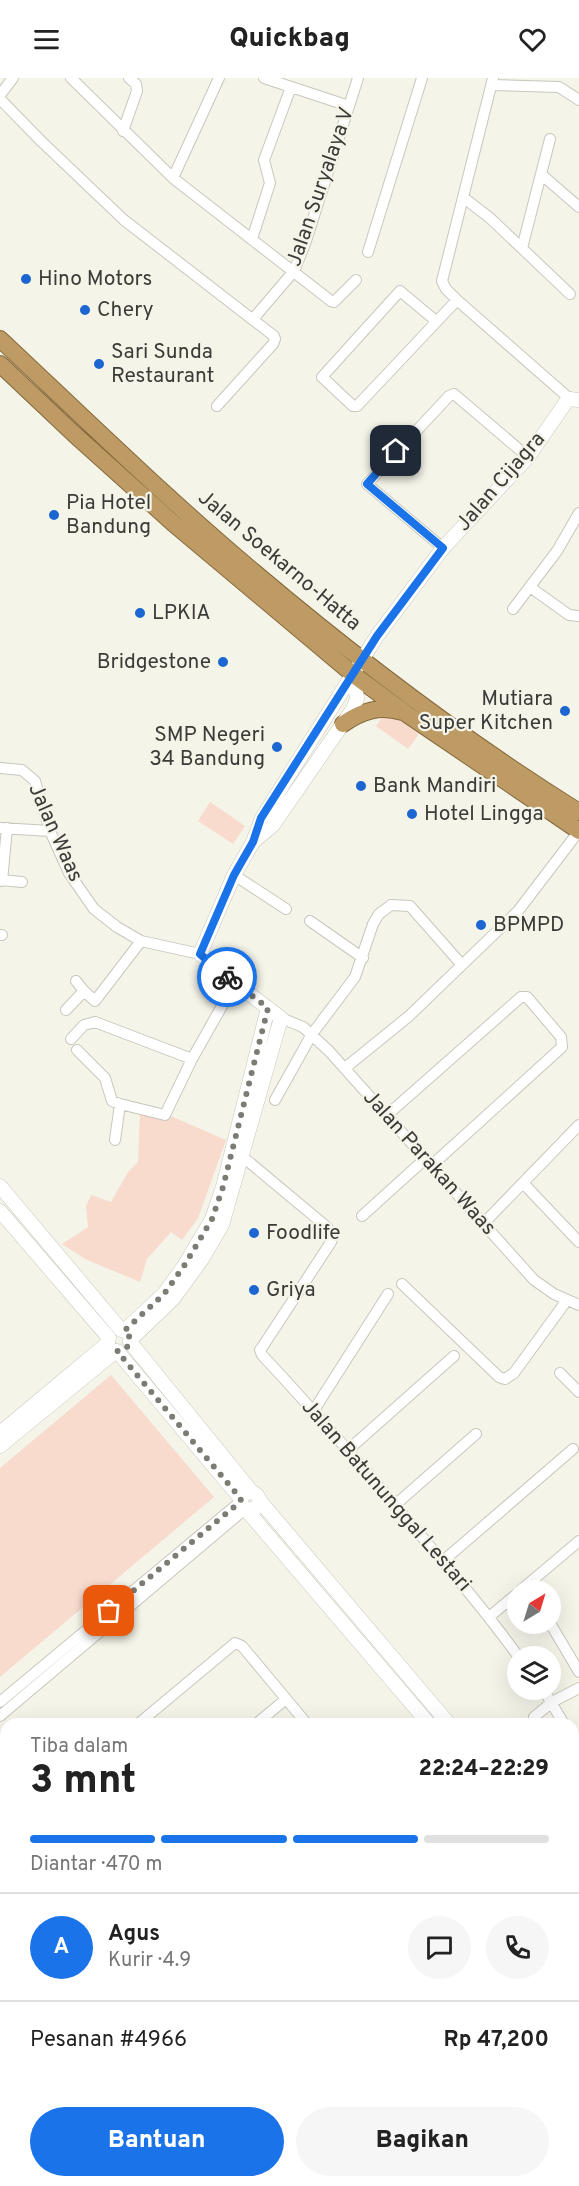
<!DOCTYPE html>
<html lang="id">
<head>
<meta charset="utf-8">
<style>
	:root { --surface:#fff; --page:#f6f6f6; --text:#222; --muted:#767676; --line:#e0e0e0; --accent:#1a73e8 }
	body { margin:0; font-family:Overpass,sans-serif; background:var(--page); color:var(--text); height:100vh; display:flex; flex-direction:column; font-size:22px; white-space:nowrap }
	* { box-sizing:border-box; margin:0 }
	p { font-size:20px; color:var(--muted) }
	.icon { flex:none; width:33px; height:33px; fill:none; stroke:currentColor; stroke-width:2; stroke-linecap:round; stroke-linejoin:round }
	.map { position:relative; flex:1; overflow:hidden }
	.sheet { position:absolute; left:0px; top:1640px; width:579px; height:470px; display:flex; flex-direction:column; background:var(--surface); border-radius:18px 18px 0 0; box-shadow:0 6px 24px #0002 }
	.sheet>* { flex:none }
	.needle { width:39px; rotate:38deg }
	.buttons { position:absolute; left:507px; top:1502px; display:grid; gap:12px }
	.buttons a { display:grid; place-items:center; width:54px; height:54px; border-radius:50%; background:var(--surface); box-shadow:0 6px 24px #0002; font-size:30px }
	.pin { position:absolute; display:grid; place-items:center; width:51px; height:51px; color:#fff; margin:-26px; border-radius:12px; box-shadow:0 3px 9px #0006 }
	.courier { position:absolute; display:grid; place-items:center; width:60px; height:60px; margin:-30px; border:4px solid #1a73e8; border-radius:50%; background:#fff; color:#222; box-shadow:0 2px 8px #0007 }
	.overview em { font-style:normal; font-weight:800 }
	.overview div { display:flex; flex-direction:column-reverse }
	.overview { display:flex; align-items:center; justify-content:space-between; height:102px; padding:0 30px }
	h1 { font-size:39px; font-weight:800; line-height:45px }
	.bar { display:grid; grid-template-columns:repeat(4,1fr); gap:9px 6px; align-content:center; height:72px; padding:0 30px }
	.bar i { height:8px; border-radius:4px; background:var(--line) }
	.bar .on { background:var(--accent) }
	.bar p { grid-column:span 4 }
	.line { display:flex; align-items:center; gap:15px; padding:0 30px; border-top:2px solid var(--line) }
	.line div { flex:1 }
	.round { display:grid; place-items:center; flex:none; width:63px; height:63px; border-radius:32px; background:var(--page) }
	.action { display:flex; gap:12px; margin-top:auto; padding:12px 30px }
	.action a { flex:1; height:69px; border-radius:36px; background:var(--accent); color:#fff; font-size:24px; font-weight:800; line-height:69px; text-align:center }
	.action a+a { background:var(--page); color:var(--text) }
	header { display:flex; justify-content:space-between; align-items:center; height:78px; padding:0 30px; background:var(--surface); font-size:27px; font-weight:800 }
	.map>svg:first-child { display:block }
</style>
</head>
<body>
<header><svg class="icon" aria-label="menu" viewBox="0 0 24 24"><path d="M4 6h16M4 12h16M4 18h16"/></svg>Quickbag<svg class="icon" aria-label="heart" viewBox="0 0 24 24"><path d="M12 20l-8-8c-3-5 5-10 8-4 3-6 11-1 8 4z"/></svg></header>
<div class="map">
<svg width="579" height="2108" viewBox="0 0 579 2108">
	<rect width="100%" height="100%" fill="#f4f4e9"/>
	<path fill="#f8dbcd" d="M387 633 419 656 408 671 376 648Z
		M210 724 245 748 233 766 198 743Z
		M140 1034 166 1036 226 1062 198 1140 182 1162 171 1154 147 1181 140 1204 85 1181 62 1166 88 1149 86 1128 91 1117 111 1124 128 1094 138 1084Z
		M111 1297 214 1419 0 1599V1390Z
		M573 1831 579 1838V1908L573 1901Z
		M294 2103H341L345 2108H298Z"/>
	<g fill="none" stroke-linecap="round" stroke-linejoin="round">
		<g stroke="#c7c7bd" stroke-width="12">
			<path id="minor" d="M71 0 173 100 331 223 334 224 356 202
				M264 0 349 28
				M493 0 442 203 446 211 457 222 570 321
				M492 7 559 9 579 22
				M0 17 13 0
				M0 21 41 63 124 142 274 258 275 261 273 266 217 328
				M123 53 137 13 136 6 129 0
				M542 97 579 129
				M173 100 219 0
				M464 120 490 140 570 216
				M252 161 270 105 264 82 291 9
				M522 170 550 61
				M368 174 422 0
				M253 241 294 193 305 166 358 0
				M436 243 400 213 322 299 353 328H357L457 222
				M443 470 367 406 449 318 454 316 528 379
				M530 509 569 537 579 538
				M513 531 557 473 579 435
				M0 690 22 692 35 703 50 753 69 795 94 831 117 849 141 863 200 876
				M0 750 50 753
				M234 797 286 831
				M0 802 22 804
				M2 803 7 750
				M310 843 363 880
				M0 857H2
				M76 903 84 913
				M66 932 84 913 95 923 141 863
				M281 940 303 949 329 973 534 1202 554 1216 579 1227
				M71 961 84 947 95 944 192 981
				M77 972 105 1000 112 1023 120 1026 165 1037 192 981 235 905
				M345 990 409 938 518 833 579 753
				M275 1022 312 956 355 899 373 846 379 836 391 827 410 828 462 887
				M386 1038 521 919H527L561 959 562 969 431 1088
				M115 1062 120 1026
				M237 1074 327 1149 333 1157 331 1164 263 1268 260 1272 262 1277C309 1327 354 1379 399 1432 440 1480 481 1527 518 1578
				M523 1105 579 1164
				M362 1138 425 1081
				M483 1146 579 1047
				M402 1206 499 1299 505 1301 514 1295 567 1222
				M560 1295 579 1314
				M314 1332 388 1216
				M348 1372 454 1278
				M395 1427 476 1356
				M443 1483 573 1371
				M521 1512 579 1463
				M489 1539 518 1515
				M550 1545 579 1594
				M543 1611 564 1646
				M0 1624 240 1424
				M0 1638 245 1431
				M138 1646 235 1565 242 1568 307 1646
				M256 1646 286 1621
				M536 1646 534 1639 552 1624 579 1610
				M573 1662 577 1670
				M0 1711 6 1718
				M0 1727 6 1735
				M0 1765 6 1772
				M0 1860 6 1855
				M0 1956 6 1951
				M573 1974 579 1982
				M573 2042 579 2037
				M0 2044 6 2039
				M290 2103 294 2108
				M59 2108 65 2103
				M77 2108 82 2103
				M220 2108 226 2103
				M355 2108 361 2103
				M494 2108 500 2103"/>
		</g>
		<g stroke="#c7c7bd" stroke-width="15">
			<path id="tertiary" d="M253 764 273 747 353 631 357 621 354 597
				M0 1108 121 1252
				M0 1133 109 1260
				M124 1253 164 1216 184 1188 212 1141 223 1109 268 930
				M130 1262 173 1221 202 1181 222 1147 281 940 235 905 200 876 234 797 253 764 262 740 377 558 443 470 528 379 566 324 570 321 579 322
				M130 1264 251 1413
				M117 1273 241 1421
				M0 1355 108 1265
				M0 1368 116 1273
				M260 1423 449 1646
				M248 1432 256 1430 260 1423 257 1417 251 1413 242 1418 240 1424 243 1428 429 1646
				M573 1789 579 1797
				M573 1817 579 1824"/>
		</g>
		<g stroke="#86693b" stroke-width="18">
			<path id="trunk" d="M0 261C84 340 166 420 254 494 357 581 465 663 579 734
				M0 286 74 356 173 445 354 597 408 637 579 753
				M343 646C362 633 380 627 402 634"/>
		</g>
		<use href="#minor" stroke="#fff" stroke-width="10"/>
		<use href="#tertiary" stroke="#fff" stroke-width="14"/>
		<use href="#trunk" stroke="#be9b64" stroke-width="16"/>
	</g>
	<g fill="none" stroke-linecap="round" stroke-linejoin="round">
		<path stroke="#7c7c75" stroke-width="6" stroke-dasharray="0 10.8" d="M109 1533 240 1424 241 1421 117 1273C126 1273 131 1267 129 1258L124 1253 164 1216 184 1188 212 1141 223 1109 268 930 227 899"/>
		<path stroke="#1a73e8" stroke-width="8" d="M227 899 200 876 234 797 253 764 261 740 377 558 443 470 367 406 396 373"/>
	</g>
	<g fill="#1c66d1" stroke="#f4f4e9" stroke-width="2">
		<circle cx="26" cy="201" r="6"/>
		<circle cx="85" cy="232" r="6"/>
		<circle cx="99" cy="286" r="6"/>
		<circle cx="54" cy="437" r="6"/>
		<circle cx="140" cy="535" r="6"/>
		<circle cx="223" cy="584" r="6"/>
		<circle cx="565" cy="633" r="6"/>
		<circle cx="277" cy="669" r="6"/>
		<circle cx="361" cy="708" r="6"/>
		<circle cx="412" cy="736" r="6"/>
		<circle cx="481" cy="847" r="6"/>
		<circle cx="254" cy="1155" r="6"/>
		<circle cx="254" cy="1212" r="6"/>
	</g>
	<g text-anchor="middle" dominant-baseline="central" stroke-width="4.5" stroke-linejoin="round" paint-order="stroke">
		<g font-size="21" fill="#3b3b37" stroke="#f4f4e9">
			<text transform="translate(321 109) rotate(-71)">Jalan Suryalaya V</text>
			<text transform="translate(501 404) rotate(-49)">Jalan Cijagra</text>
			<text transform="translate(279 483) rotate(40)">Jalan Soekarno-Hatta</text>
			<text transform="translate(55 755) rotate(66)">Jalan Waas</text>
			<text transform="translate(429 1085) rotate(48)">Jalan Parakan Waas</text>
			<text transform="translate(386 1418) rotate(49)">Jalan Batununggal Lestari</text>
		</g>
		<g font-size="21" fill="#3b3b37" stroke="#f4f4e9" text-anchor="start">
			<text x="38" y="201">Hino Motors</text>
			<text x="97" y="232">Chery</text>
			<text x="111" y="274">Sari Sunda<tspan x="111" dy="24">Restaurant</tspan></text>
			<text x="66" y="425">Pia Hotel<tspan x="66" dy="24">Bandung</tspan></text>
			<text x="152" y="535">LPKIA</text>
			<text x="211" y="584" text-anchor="end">Bridgestone</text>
			<text x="553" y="621" text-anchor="end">Mutiara<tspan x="553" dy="24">Super Kitchen</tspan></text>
			<text x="265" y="657" text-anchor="end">SMP Negeri<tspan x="265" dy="24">34 Bandung</tspan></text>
			<text x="373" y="708">Bank Mandiri</text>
			<text x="424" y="736">Hotel Lingga</text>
			<text x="493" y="847">BPMPD</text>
			<text x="266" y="1155">Foodlife</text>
			<text x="266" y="1212">Griya</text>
		</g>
	</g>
</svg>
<div class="buttons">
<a><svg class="needle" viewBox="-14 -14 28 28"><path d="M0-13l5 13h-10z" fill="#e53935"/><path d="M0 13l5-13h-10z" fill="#767676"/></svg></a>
<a><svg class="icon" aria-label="layers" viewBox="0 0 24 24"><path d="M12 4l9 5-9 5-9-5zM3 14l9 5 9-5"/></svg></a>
</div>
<div class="pin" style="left:109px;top:1533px;background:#ea580c"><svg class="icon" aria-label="bag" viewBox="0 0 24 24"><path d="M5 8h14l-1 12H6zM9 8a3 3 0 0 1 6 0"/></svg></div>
<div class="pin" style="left:396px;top:373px;background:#1f2937"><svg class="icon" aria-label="home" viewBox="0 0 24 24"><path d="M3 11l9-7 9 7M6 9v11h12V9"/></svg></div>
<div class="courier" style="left:227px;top:899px"><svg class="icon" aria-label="bike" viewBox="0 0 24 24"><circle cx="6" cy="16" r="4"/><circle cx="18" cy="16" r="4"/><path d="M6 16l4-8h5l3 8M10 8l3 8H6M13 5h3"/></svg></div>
<section class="sheet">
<div class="overview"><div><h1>3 mnt</h1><p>Tiba dalam</p></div><em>22:24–22:29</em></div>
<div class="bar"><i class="on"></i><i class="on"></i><i class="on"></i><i></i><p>Diantar · 470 m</p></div>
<div class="line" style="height:108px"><b class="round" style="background:var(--accent);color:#fff">A</b><div><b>Agus</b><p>Kurir · 4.9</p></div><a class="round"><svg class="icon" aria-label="chat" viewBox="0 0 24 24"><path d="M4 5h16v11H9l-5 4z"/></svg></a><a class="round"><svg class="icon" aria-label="phone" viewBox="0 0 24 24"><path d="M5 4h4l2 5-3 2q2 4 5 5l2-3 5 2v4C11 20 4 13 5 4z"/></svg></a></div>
<div class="line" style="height:78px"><div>Pesanan #4966</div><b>Rp 47,200</b></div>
<div class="action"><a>Bantuan</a><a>Bagikan</a></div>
</section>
</div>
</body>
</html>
